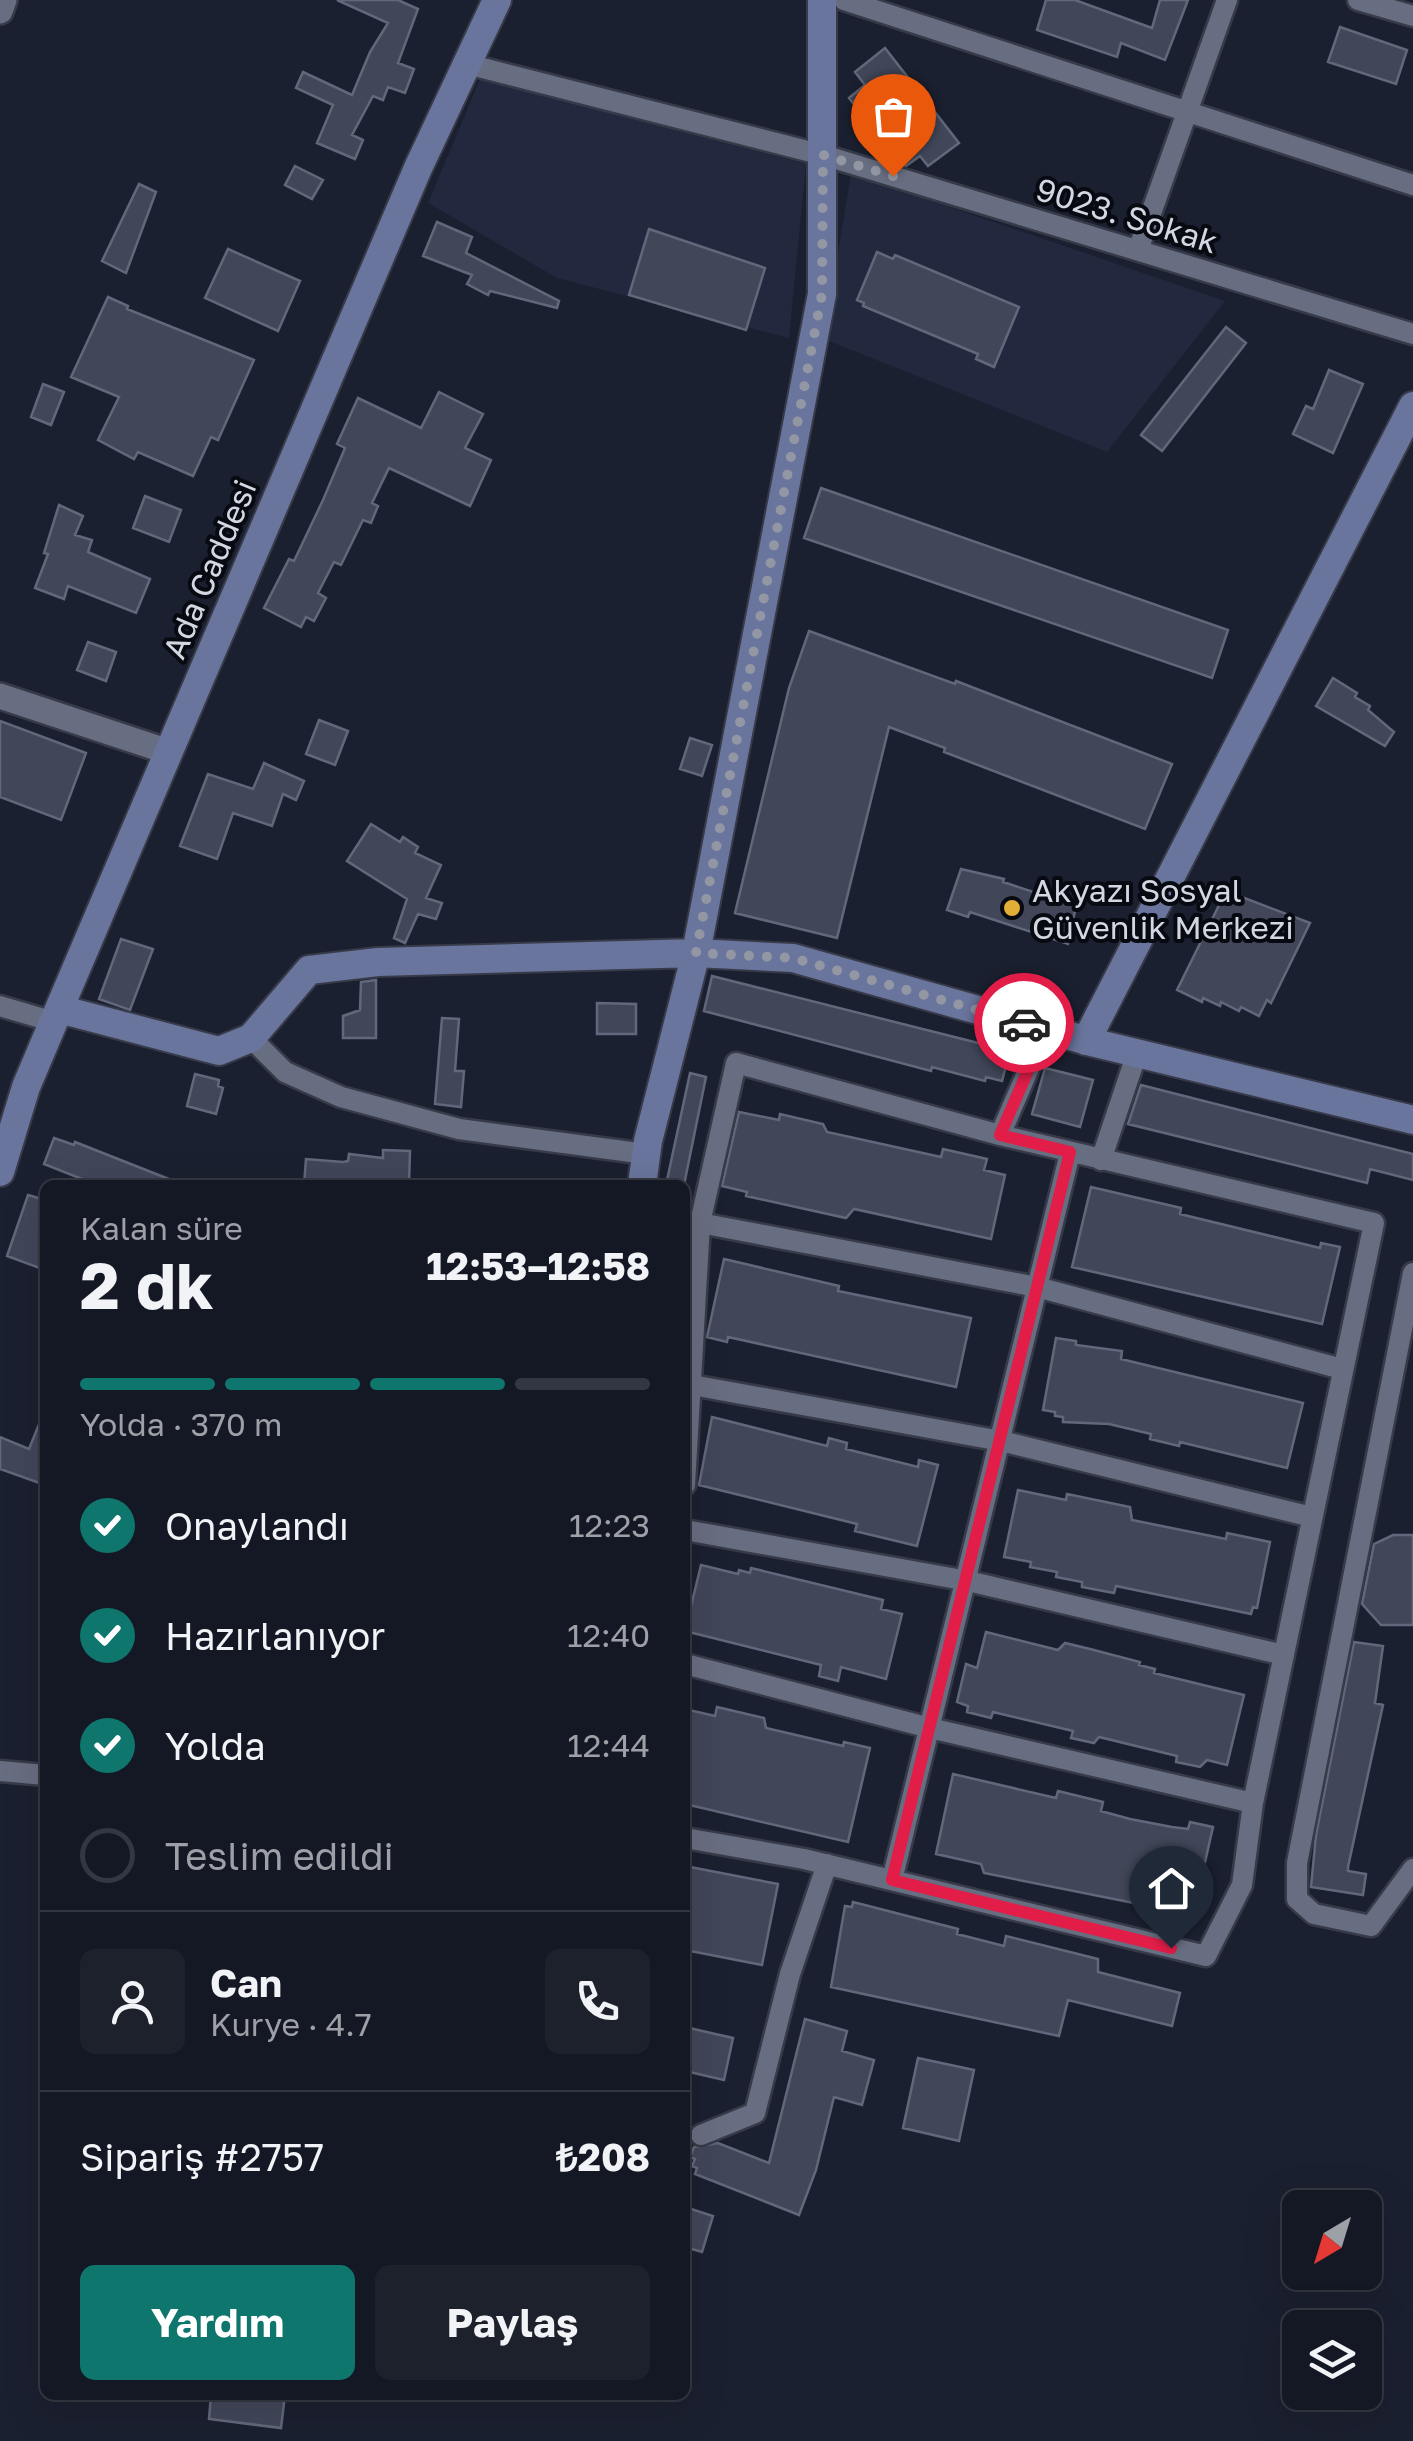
<!DOCTYPE html>
<html lang="tr">
<head>
<meta charset="utf-8">
<style>
	:root { --surface:#141824; --page:#1d212c; --text:#f1f3f6; --muted:#9da0a6; --line:#333741; --accent:#0f766e }
	body { margin:0; font-family:"Golos Text",sans-serif; background:var(--page); color:var(--text); height:100vh; display:flex; flex-direction:column; font-size:38px; white-space:nowrap }
	* { box-sizing:border-box; margin:0 }
	p { font-size:32px; color:var(--muted) }
	.icon { flex:none; width:55px; height:55px; fill:none; stroke:currentColor; stroke-width:2; stroke-linecap:round; stroke-linejoin:round }
	.map { position:relative; flex:1; overflow:hidden }
	.details { position:absolute; left:40px; top:1180px; width:650px; height:1220px; display:flex; flex-direction:column; background:var(--surface); border-radius:15px; box-shadow:0 10px 40px #0002,0 0 0 2px var(--line) }
	.details>* { flex:none }
	.needle { width:65px; rotate:218deg }
	.controls { position:absolute; left:1282px; top:2190px; display:grid; gap:20px }
	.controls a { display:grid; place-items:center; width:100px; height:100px; border-radius:15px; background:var(--surface); box-shadow:0 10px 40px #0002,0 0 0 2px var(--line); font-size:50px }
	.pin { position:absolute; display:grid; place-items:center; width:85px; height:85px; color:#fff; margin:-102px -42px; border-radius:50% 50% 50% 0; rotate:-45deg; box-shadow:0 0 10px #0007 }
	.pin .icon { rotate:45deg }
	.courier { position:absolute; display:grid; place-items:center; width:100px; height:100px; margin:-50px; border:8px solid #e11d48; border-radius:50%; background:#fff; color:#222; box-shadow:0 2px 12px #0007 }
	.head em { font-style:normal; font-weight:700 }
	.head div { display:flex; flex-direction:column-reverse }
	.head { display:flex; align-items:center; justify-content:space-between; height:170px; padding:0 40px }
	h1 { font-size:65px; font-weight:700; line-height:75px }
	.bar { display:grid; grid-template-columns:repeat(4,1fr); gap:15px 10px; align-content:center; height:120px; padding:0 40px }
	.bar i { height:12px; border-radius:8px; background:var(--line) }
	.bar .on { background:var(--accent) }
	.bar p { grid-column:span 4 }
	.line { display:flex; align-items:center; gap:25px; padding:0 40px; border-top:2px solid var(--line) }
	.line div { flex:1 }
	.round { display:grid; place-items:center; flex:none; width:105px; height:105px; border-radius:15px; background:var(--page) }
	ol { padding:0 40px; list-style:none }
	li { display:flex; align-items:center; gap:30px; height:110px }
	li p { margin-inline-start:auto }
	li .icon { padding:10px; border-radius:50%; background:var(--accent); color:#fff; stroke-width:4 }
	li:last-child { color:var(--muted) }
	li i { width:55px; height:55px; border:5px solid var(--line); border-radius:50% }
	.action { display:flex; gap:20px; margin-top:auto; padding:20px 40px }
	.action a { flex:1; height:115px; border-radius:15px; background:var(--accent); color:#fff; font-size:40px; font-weight:700; line-height:115px; text-align:center }
	.action a+a { background:var(--page); color:var(--text) }
	.map>svg:first-child { display:block }
</style>
</head>
<body>
<div class="map">
<svg width="1413" height="2441" viewBox="0 0 1413 2441">
	<rect width="100%" height="100%" fill="#1b2030"/>
	<path fill="#22283d" d="M480 79 806 164 789 338 557 278 428 203Z
		M851 173 1225 301 1107 452 824 339Z"/>
	<path fill="#414759" stroke="#62687b" stroke-width="2.5" d="M337 0H398L418 9 398 63 414 69 405 93 388 87 383 100 373 96 352 135 363 140 355 159 317 143 333 105 296 88 303 72 352 95 370 52 388 23Z
		M1046 0H1075L1152 28 1160 0H1188L1165 60 1121 43 1117 57 1037 30Z
		M1340 27 1407 50 1396 84 1328 62Z
		M885 48 959 143 928 166 920 156 906 166 901 164 849 98 865 85 855 72Z
		M295 166 323 180 312 199 285 185Z
		M139 184 156 192 126 273 102 261Z
		M437 222 472 237 466 253 559 301 557 308 490 291 488 295 467 284 472 275 423 256Z
		M649 229 765 268 746 330 629 295Z
		M228 249 300 281 278 331 205 298Z
		M877 252 893 259 895 255 1019 307 994 367 976 359 978 354 863 306 864 303 857 300Z
		M108 297 128 306 127 309 254 360 218 440 211 437 193 476 138 452 134 459 98 440 119 397 71 377Z
		M1226 327 1246 343 1162 451 1141 435Z
		M1329 370 1363 384 1333 453 1293 434 1306 406 1313 409Z
		M43 384 64 392 51 425 31 417Z
		M439 392 483 414 465 448 491 460 470 506 389 468 372 503 378 506 371 523 363 520 341 565 334 562 318 593 326 598 314 621 306 617 301 627 264 608 289 559 294 561 323 500 345 448 337 444 358 398 421 428Z
		M821 488 1228 630 1212 678 804 538Z
		M145 496 181 510 169 542 133 528Z
		M59 505 83 516 75 535 92 540 88 552 150 579 136 613 68 586 64 599 35 588 48 554 44 553Z
		M809 631 955 684 956 681 1172 764 1145 829 944 752 945 748 889 727 837 938 735 913 789 688Z
		M88 642 116 652 106 681 77 670Z
		M1333 678 1357 693 1355 697 1370 706 1368 710 1394 732 1385 746 1316 706Z
		M319 720 348 731 335 765 306 754Z
		M0 721 86 753 61 820 0 797Z
		M690 738 712 745 702 776 680 769Z
		M264 763 304 781 296 800 283 794 272 826 233 813 217 859 180 846 208 774 253 789Z
		M371 824 400 842 403 837 418 847 415 853 441 865 426 898 442 903 436 919 418 914 405 943 394 938 407 899 347 861Z
		M961 869 1004 879 1003 882 1076 906 1068 944 970 912 968 917 947 910Z
		M1226 891 1310 923 1271 1003 1267 1000 1259 1016 1241 1007 1239 1011 1221 1002 1220 1006 1203 998 1202 1002 1177 990Z
		M121 939 153 949 130 1010 99 999Z
		M712 976 1010 1051 1002 1081 986 1077 985 1081 932 1067 931 1071 704 1011Z
		M376 980V1038H343V1016L360 1010 361 982Z
		M597 1003 636 1004V1034H597Z
		M442 1018 459 1019 455 1071H464L461 1107 435 1104Z
		M1045 1068 1093 1080 1080 1127 1032 1114Z
		M690 1073 706 1077 684 1185H666Z
		M195 1074 219 1080 218 1086 223 1088 216 1114 187 1106Z
		M1141 1085 1413 1154V1180L1370 1169 1367 1183 1128 1124Z
		M739 1112 779 1120 780 1114 823 1124 827 1132 941 1157 943 1149 987 1159 984 1170 1005 1175 991 1239 854 1209 846 1218 746 1196 747 1192 722 1186Z
		M54 1138 74 1145 75 1142 184 1185H97L44 1164Z
		M383 1150 410 1151 409 1185H304L306 1159 343 1162 348 1161 349 1154 383 1158Z
		M1091 1187 1181 1208 1180 1214 1320 1248 1321 1243 1340 1247 1322 1324 1072 1267Z
		M28 1195 45 1200V1270L7 1256Z
		M724 1259 839 1286 838 1291 971 1318 956 1387 728 1337 727 1342 707 1337Z
		M1056 1338 1076 1341V1345L1122 1351 1121 1359 1303 1403 1287 1468 1180 1442 1179 1446 1150 1439 1151 1434 1109 1424 1063 1422V1417L1055 1416V1412L1043 1410Z
		M44 1412 45 1413V1485L0 1469V1437L29 1449Z
		M712 1417 827 1446 829 1438 847 1443 846 1449 918 1467 919 1460 938 1465 917 1546 855 1531 857 1524 699 1485Z
		M1018 1490 1066 1500 1067 1494 1130 1507 1132 1520 1226 1539 1227 1533 1270 1542 1257 1608 1253 1607 1251 1614 1116 1586 1114 1593 1082 1587V1582L1056 1577 1057 1572 1030 1567 1031 1562 1004 1557Z
		M1393 1535H1413V1625H1381L1362 1604 1374 1544Z
		M701 1565 738 1574 739 1570 750 1573 751 1568 883 1600 881 1609 902 1614 886 1679 841 1667 838 1681 819 1676 821 1665 685 1631Z
		M986 1632 1058 1650 1065 1643 1090 1649 1140 1662 1139 1665 1155 1669 1154 1673 1244 1695 1227 1765 1207 1760 1200 1767 1176 1762 1177 1756 1099 1737 1094 1743 1071 1738 1073 1731 993 1712 991 1718 967 1712 968 1706 957 1702 966 1664 977 1668Z
		M1354 1642 1383 1646 1375 1703 1383 1705 1348 1867V1871L1366 1874 1363 1895 1311 1887 1316 1835Z
		M717 1707 764 1718 766 1728 843 1746 844 1742 870 1748 848 1842 685 1804V1709L715 1716Z
		M953 1774 1056 1798 1058 1791 1103 1802 1101 1811 1130 1819 1172 1827 1188 1829 1190 1822 1213 1827 1191 1924 1168 1918 1169 1910 984 1873 981 1864 936 1854Z
		M685 1866 778 1884 762 1965 685 1950Z
		M853 1902 958 1929 957 1934 1004 1946 1006 1936 1098 1959V1972L1180 1993 1172 2026 1068 2000 1059 2036 831 1987 845 1906 852 1907Z
		M805 2019 847 2031 842 2051 874 2060 862 2105 834 2097 816 2170 799 2215 695 2174 697 2168 692 2166 695 2159 690 2157 694 2147 718 2143 769 2163Z
		M685 2027 733 2038 724 2080 685 2071Z
		M918 2058 974 2070 959 2141 903 2128Z
		M685 2207 713 2216 702 2252 685 2247Z
		M211 2395H285L281 2428 209 2419Z"/>
	<g fill="none" stroke-linecap="round" stroke-linejoin="round">
		<g stroke="#373a48" stroke-width="25">
			<path id="minor" d="M844 0 1413 185
				M1358 0 1413 16
				M467 64 823 155 1413 334
				M1138 250 1227 0
				M0 1006 54 1022
				M251 1038 285 1072 341 1097 459 1129 646 1154
				M1000 1135 1046 1029
				M1101 1160 1137 1053
				M700 1223 1037 1287 1342 1369
				M1413 1273 1297 1863V1899L1314 1914 1371 1926 1413 1869
				M692 1385 1001 1441 1312 1517
				M685 1485 700 1223 736 1063 1000 1135 1374 1223 1253 1803 1242 1885 1206 1956 804 1859 685 1838
				M685 1530 968 1581 1284 1655
				M685 1664 930 1728 1253 1803
				M0 1771 45 1775
				M892 1880 1070 1153
				M701 2135 755 2113 790 1974 827 1864"/>
		</g>
		<g stroke="#373a48" stroke-width="30">
			<path id="tertiary" d="M0 11 4 0
				M0 696 169 752"/>
		</g>
		<g stroke="#373a48" stroke-width="32">
			<path id="secondary" d="M59 1009 219 1051 251 1038 309 970 378 962 696 953 793 958 1095 1043 1413 1120
				M1086 1041 1413 406
				M0 1172 26 1087 59 1009 418 168 497 0
				M642 1185 648 1141 696 953 822 294V0"/>
		</g>
		<use href="#minor" stroke="#686e81" stroke-width="20"/>
		<use href="#tertiary" stroke="#686e81" stroke-width="25"/>
		<use href="#secondary" stroke="#6a759d" stroke-width="28"/>
	</g>
	<g fill="none" stroke-linecap="round" stroke-linejoin="round">
		<path stroke="#9397a4" stroke-width="10" stroke-dasharray="0 18" d="M893 176 823 155 822 294 696 953 793 958 1024 1023"/>
		<path stroke="#e11d48" stroke-width="12" d="M1024 1023 1046 1029 1000 1135 1070 1152 892 1880 1171 1948"/>
	</g>
	<circle fill="#e3ae35" stroke="#080a11" stroke-width="4" cx="1012" cy="908" r="10"/>
	<g text-anchor="middle" dominant-baseline="central" stroke-width="8" stroke-linejoin="round" paint-order="stroke">
		<g font-size="32" fill="#d3d7e2" stroke="#080a11">
			<text transform="translate(1127 215) rotate(17)">9023. Sokak</text>
			<text transform="translate(209 569) rotate(-67)">Ada Caddesi</text>
		</g>
		<g font-size="32" fill="#d3d7e2" stroke="#080a11" text-anchor="start">
			<text x="1032" y="890">Akyazı Sosyal<tspan x="1032" dy="37">Güvenlik Merkezi</tspan></text>
		</g>
	</g>
</svg>
<div class="controls">
<a><svg class="needle" viewBox="-14 -14 28 28"><path d="M0-13l5 13h-10z" fill="#e53935"/><path d="M0 13l5-13h-10z" fill="#9da0a6"/></svg></a>
<a><svg class="icon" aria-label="layers" viewBox="0 0 24 24"><path d="M12 4l9 5-9 5-9-5zM3 14l9 5 9-5"/></svg></a>
</div>
<div class="pin" style="left:893px;top:176px;background:#ea580c"><svg class="icon" aria-label="bag" viewBox="0 0 24 24"><path d="M5 8h14l-1 12H6zM9 8a3 3 0 0 1 6 0"/></svg></div>
<div class="pin" style="left:1171px;top:1948px;background:#1f2937"><svg class="icon" aria-label="home" viewBox="0 0 24 24"><path d="M3 11l9-7 9 7M6 9v11h12V9"/></svg></div>
<div class="courier" style="left:1024px;top:1023px"><svg class="icon" aria-label="car" viewBox="0 0 24 24"><path d="M5 17H2v-5l4-1 3-4h7l3 4 3 1v5h-3M9 17h6M6 11h13"/><circle cx="7" cy="17" r="2"/><circle cx="17" cy="17" r="2"/></svg></div>
<section class="details">
<div class="head"><div><h1>2 dk</h1><p>Kalan süre</p></div><em>12:53–12:58</em></div>
<div class="bar"><i class="on"></i><i class="on"></i><i class="on"></i><i></i><p>Yolda · 370 m</p></div>
<ol>
<li><svg class="icon" aria-label="check" viewBox="0 0 24 24"><path d="M5 12l5 5 9-10"/></svg>Onaylandı<p>12:23</p></li>
<li><svg class="icon" aria-label="check" viewBox="0 0 24 24"><path d="M5 12l5 5 9-10"/></svg>Hazırlanıyor<p>12:40</p></li>
<li><svg class="icon" aria-label="check" viewBox="0 0 24 24"><path d="M5 12l5 5 9-10"/></svg>Yolda<p>12:44</p></li>
<li><i></i>Teslim edildi</li>
</ol>
<div class="line" style="height:180px"><a class="round"><svg class="icon" aria-label="person" viewBox="0 0 24 24"><circle cx="12" cy="8" r="4"/><path d="M4 21q1-7 8-7t8 7"/></svg></a><div><b>Can</b><p>Kurye · 4.7</p></div><a class="round"><svg class="icon" aria-label="phone" viewBox="0 0 24 24"><path d="M5 4h4l2 5-3 2q2 4 5 5l2-3 5 2v4C11 20 4 13 5 4z"/></svg></a></div>
<div class="line" style="height:130px"><div>Sipariş #2757</div><b>₺208</b></div>
<div class="action"><a>Yardım</a><a>Paylaş</a></div>
</section>
</div>
</body>
</html>
